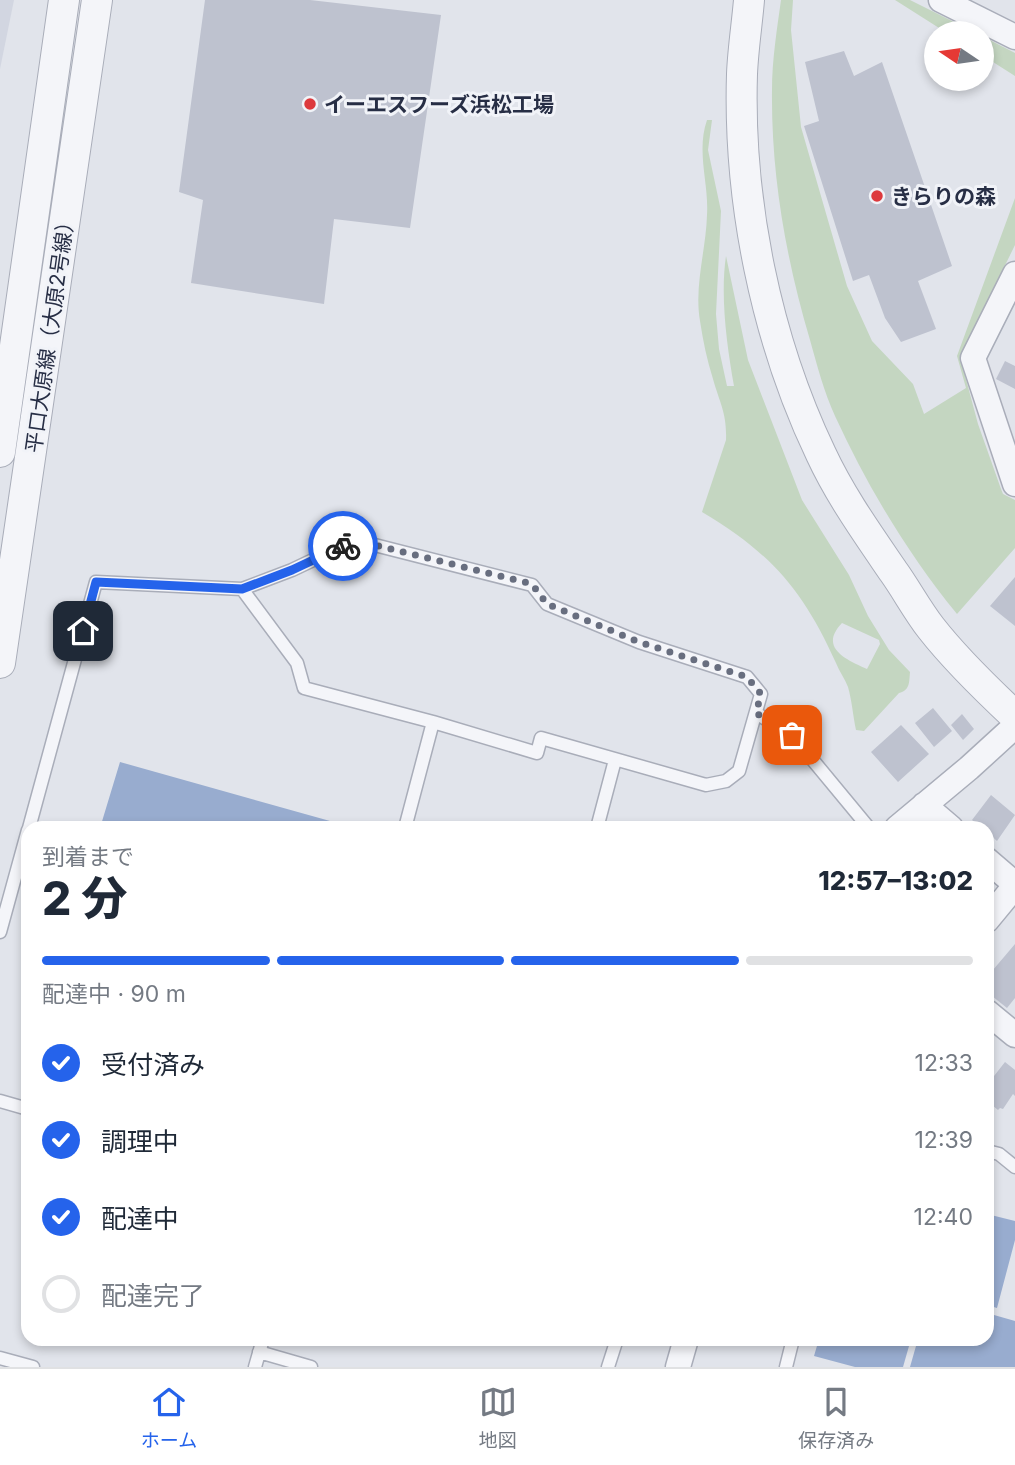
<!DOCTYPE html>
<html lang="ja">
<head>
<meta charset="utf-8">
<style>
	:root { --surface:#fff; --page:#f6f6f7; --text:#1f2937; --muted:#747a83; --line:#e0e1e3; --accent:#2563eb }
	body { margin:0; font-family:Inter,"Noto Sans JP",sans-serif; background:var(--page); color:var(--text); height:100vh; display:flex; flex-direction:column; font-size:26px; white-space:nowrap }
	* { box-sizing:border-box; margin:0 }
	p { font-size:23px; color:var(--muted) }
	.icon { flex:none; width:38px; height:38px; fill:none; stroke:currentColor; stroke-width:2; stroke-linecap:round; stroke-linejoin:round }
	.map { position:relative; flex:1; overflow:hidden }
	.panel { position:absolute; left:21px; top:821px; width:973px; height:525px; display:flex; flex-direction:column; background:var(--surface); border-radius:21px; box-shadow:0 4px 10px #0003 }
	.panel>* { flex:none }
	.needle { width:46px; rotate:283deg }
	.buttons { position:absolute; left:924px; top:21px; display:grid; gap:14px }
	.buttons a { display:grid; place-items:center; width:70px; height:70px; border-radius:50%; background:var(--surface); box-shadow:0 4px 10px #0003; font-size:35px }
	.pin { position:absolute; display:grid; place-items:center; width:60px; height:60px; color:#fff; margin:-30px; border-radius:14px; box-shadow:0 4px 10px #0006 }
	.courier { position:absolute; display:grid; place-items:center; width:70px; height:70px; margin:-35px; border:5px solid #2563eb; border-radius:50%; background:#fff; color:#222; box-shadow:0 2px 9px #0007 }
	.summary em { font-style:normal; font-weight:800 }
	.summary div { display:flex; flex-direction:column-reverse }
	.summary { display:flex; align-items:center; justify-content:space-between; height:119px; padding:0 21px }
	h1 { font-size:46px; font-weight:800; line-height:52px }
	.bar { display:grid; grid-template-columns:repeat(4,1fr); gap:10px 7px; align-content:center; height:84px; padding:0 21px }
	.bar i { height:9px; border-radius:5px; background:var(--line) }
	.bar .current { background:var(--accent) }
	.bar p { grid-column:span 4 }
	ol { padding:0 21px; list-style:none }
	li { display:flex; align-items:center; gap:21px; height:77px }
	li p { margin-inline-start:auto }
	li .icon { padding:7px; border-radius:50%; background:var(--accent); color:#fff; stroke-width:4 }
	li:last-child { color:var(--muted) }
	li i { width:38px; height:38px; border:4px solid var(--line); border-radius:50% }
	.dock { display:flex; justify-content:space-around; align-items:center; height:98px; border-top:2px solid var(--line); background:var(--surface); font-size:19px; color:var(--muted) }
	.dock a { display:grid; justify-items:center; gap:4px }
	.dock .current { color:var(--accent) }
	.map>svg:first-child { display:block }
</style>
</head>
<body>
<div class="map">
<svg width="1015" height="1367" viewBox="0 0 1015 1367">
	<rect width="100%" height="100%" fill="#e1e4eb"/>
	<path fill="#d2d6e1" d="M0 0H14L0 69Z"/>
	<path fill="#c4d6c1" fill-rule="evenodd" d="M781 0H793L791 30 801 127 847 286 872 341 913 384 924 414 966 388 957 356 1015 198V245L960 357 978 424 1001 489 1003 494 1015 500V548L957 614C908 554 867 486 835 416 824 392 817 365 810 340 786 259 771 175 772 90 772 60 777 29 781 0Z
		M895 0H910L976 33H947Z
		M982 36 1015 53V76L982 55Z
		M707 120H712L708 150 721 211 716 314 719 349 727 386H734C727 347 720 296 726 256L748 360 802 500 849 575 868 616 889 650 910 672C909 683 910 690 899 693L864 731 856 730C853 716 852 701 848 687 845 679 839 671 836 663 803 590 771 553 702 512L726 440C727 413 720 404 713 379 707 360 703 341 700 321 694 286 706 250 707 215 709 183 696 152 707 120ZM842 623 879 640 880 644 867 669C847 660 818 648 842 623Z"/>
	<path fill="#98accf" d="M120 762 330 821 328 828H100Z
		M987 1214 1015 1221V1240L997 1308 987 1305Z
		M987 1313 1015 1321V1367H910L918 1339H987Z
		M819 1339H911L903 1367H855L814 1356Z"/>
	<path fill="#bec2cf" d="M205 0H310L441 15 410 228 334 219 324 304 191 283 203 200 179 192Z
		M844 51 854 76 882 62 952 266 918 281 936 329 901 342 885 318 869 275 853 281 804 126 819 121 805 62Z
		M1005 361 1015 366V389L996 379Z
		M1015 577V626L990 606Z
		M933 708 952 731 934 747 915 723Z
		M962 714 974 729 963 740 951 725Z
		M901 725 929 754 898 782 871 752Z
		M991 795 1015 815 997 841 987 832V828H981L972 820Z
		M1015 944V998L1007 1008 987 992V977Z
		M1005 1062 1015 1070V1096L1013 1094 1003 1109 1000 1108 998 1110 987 1101V1085Z"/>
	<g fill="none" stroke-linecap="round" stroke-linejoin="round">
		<g stroke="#a9adb9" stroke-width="15">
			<path id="service" d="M242 589 292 570 355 540 532 585 547 604 639 642 747 677 761 694 739 771 726 781 706 785 541 738 537 753 433 722
				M756 713 792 735 869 828
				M29 828 96 582 242 589 297 663 304 688 433 722 405 828
				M597 828 615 760
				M0 932 28 830
				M0 1101 28 1109
				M987 1151 999 1154 1015 1167
				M259 1352 311 1367
				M0 1358 33 1367
				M255 1367 263 1339
				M608 1367 617 1339
				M786 1367 793 1339"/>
		</g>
		<g stroke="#a9adb9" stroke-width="27">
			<path id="minor" d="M941 0 1015 37
				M1015 274 973 358 1015 484
				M924 805 951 828
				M897 828 969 768 1015 726
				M987 860 1015 884
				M987 920 1015 886
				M987 1012 1015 1035
				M678 1367 686 1339"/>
		</g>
		<g stroke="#a9adb9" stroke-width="32">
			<path id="tertiary" d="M749 0C747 24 743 49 742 74 738 201 766 339 821 454 840 495 867 533 893 571 906 589 917 610 931 628 956 660 985 688 1015 716
				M0 452 64 0
				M0 663 97 0"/>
		</g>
		<use href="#service" stroke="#f4f5f9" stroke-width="12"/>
		<use href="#minor" stroke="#f4f5f9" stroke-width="24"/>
		<use href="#tertiary" stroke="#f4f5f9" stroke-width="30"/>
	</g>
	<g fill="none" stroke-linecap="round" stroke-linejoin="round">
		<path stroke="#686e7f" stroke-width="7" stroke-dasharray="0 12.6" d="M343 546 355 540 532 584 547 604 639 642 747 677 761 694 756 713 792 735"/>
		<path stroke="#2563eb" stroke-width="9" d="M83 631 96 582 242 589 292 570 343 546"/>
	</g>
	<g fill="#dd393d" stroke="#f1f3f8" stroke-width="2.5">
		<circle cx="310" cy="104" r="7"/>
		<circle cx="877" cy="196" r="7"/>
	</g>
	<g text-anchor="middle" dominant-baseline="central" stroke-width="6" stroke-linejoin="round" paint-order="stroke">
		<g font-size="21" font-weight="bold" fill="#272e45" stroke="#f1f3f8" text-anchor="start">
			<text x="324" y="104">イーエスフーズ浜松工場</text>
			<text x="891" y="196">きらりの森</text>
		</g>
		<g font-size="21" fill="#272e45" stroke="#f1f3f8">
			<text transform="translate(50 332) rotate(-82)">平口大原線（大原2号線）</text>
		</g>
	</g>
</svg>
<div class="buttons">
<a><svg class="needle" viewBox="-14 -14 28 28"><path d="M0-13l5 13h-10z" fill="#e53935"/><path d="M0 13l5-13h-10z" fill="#747a83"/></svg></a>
</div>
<div class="pin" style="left:792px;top:735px;background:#ea580c"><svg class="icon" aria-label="bag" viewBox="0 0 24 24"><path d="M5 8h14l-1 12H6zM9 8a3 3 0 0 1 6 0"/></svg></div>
<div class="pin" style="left:83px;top:631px;background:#1f2937"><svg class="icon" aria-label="home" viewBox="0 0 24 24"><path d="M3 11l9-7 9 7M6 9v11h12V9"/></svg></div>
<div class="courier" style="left:343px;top:546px"><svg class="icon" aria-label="bike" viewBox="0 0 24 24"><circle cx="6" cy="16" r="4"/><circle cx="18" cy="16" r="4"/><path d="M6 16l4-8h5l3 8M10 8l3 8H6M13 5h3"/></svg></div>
<section class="panel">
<div class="summary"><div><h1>2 分</h1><p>到着まで</p></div><em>12:57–13:02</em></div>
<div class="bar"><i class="current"></i><i class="current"></i><i class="current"></i><i></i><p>配達中 · 90 m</p></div>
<ol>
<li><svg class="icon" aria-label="check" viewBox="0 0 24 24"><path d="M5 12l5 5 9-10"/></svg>受付済み<p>12:33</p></li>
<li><svg class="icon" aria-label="check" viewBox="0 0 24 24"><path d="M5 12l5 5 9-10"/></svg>調理中<p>12:39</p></li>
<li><svg class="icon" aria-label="check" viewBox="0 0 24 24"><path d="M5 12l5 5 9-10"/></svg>配達中<p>12:40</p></li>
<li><i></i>配達完了</li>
</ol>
</section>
</div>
<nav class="dock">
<a class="current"><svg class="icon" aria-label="home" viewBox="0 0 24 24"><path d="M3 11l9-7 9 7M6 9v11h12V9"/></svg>ホーム</a>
<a><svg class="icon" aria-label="map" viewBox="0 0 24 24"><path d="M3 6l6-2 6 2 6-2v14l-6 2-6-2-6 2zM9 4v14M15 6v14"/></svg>地図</a>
<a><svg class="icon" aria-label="saved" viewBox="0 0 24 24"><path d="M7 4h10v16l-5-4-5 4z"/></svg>保存済み</a>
</nav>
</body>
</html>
